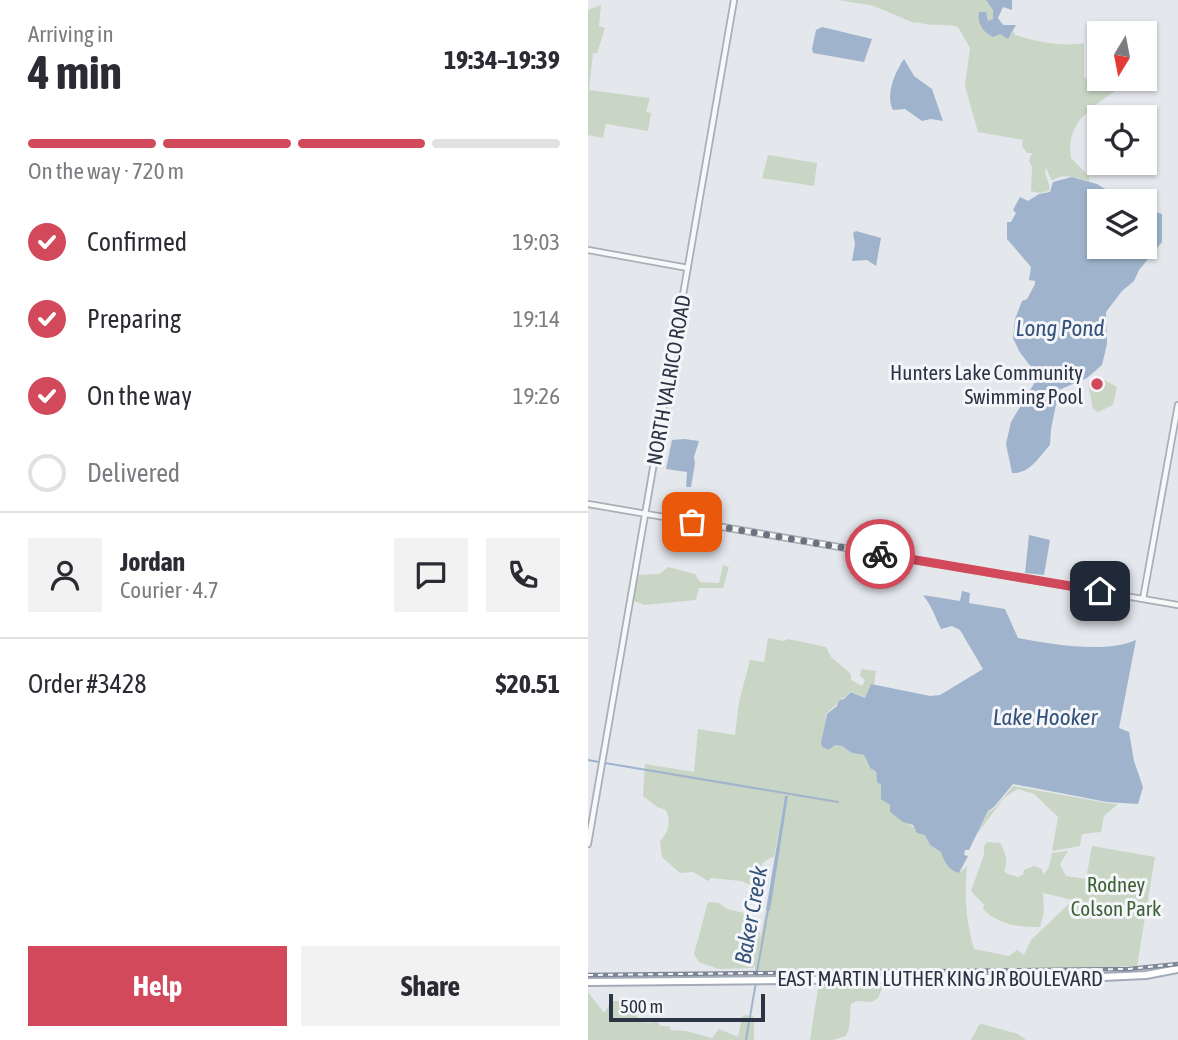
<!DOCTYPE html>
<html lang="en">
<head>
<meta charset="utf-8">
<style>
	:root { --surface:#fff; --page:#f2f2f3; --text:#2b2b33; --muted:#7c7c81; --line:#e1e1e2; --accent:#d1495b }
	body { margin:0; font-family:"Asap Condensed",sans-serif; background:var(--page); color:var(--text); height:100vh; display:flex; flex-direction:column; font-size:26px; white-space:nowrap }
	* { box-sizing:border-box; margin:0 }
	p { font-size:23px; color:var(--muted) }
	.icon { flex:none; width:38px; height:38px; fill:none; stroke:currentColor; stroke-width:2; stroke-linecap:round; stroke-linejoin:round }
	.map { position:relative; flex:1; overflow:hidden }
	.drawer { display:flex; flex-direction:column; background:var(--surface); width:588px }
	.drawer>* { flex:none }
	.needle { width:46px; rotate:190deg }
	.controls { position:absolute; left:499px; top:21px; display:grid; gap:14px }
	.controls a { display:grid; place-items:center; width:70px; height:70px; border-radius:0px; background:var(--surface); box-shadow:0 2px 5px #0004; font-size:35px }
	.scale { position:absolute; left:21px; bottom:18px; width:156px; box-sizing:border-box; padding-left:7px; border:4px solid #2b3445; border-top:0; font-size:19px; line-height:24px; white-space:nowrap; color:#2b3445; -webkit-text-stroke:5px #f4f6f9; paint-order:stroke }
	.pin { position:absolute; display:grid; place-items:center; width:60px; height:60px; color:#fff; margin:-30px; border-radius:14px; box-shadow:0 4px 10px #0006 }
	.courier { position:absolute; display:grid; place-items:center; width:70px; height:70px; margin:-35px; border:5px solid #d1495b; border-radius:50%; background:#fff; color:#222; box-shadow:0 2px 9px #0007 }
	.head em { font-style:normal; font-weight:700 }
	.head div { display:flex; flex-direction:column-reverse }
	.head { display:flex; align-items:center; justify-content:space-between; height:119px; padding:0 28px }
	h1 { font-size:46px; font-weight:700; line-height:52px }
	.bar { display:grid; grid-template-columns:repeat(4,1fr); gap:10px 7px; align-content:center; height:84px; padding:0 28px }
	.bar i { height:9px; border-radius:5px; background:var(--line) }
	.bar .current { background:var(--accent) }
	.bar p { grid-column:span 4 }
	.line { display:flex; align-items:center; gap:18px; padding:0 28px; border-top:2px solid var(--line) }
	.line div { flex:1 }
	.round { display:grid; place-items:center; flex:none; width:74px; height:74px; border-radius:0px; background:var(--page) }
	ol { padding:0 28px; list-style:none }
	li { display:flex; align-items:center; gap:21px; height:77px }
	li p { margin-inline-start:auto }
	li .icon { padding:7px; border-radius:50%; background:var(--accent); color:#fff; stroke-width:4 }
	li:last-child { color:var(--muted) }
	li i { width:38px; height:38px; border:4px solid var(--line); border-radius:50% }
	.primary-button { display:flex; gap:14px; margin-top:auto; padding:14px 28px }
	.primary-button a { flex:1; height:80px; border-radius:0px; background:var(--accent); color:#fff; font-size:28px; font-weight:700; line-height:80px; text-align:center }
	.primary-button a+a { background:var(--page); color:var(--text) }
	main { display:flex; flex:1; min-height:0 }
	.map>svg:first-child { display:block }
</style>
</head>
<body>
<main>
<section class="drawer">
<div class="head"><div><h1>4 min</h1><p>Arriving in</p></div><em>19:34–19:39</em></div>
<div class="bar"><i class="current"></i><i class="current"></i><i class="current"></i><i></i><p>On the way · 720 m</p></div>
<ol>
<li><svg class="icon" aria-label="check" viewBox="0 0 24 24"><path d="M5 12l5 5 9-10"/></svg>Confirmed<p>19:03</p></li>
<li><svg class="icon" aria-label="check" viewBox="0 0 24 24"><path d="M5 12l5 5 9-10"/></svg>Preparing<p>19:14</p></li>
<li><svg class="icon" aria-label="check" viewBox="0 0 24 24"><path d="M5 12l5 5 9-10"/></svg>On the way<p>19:26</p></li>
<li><i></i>Delivered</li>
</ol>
<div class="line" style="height:126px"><a class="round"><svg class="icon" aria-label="person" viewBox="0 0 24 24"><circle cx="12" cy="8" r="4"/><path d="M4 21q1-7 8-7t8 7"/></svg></a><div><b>Jordan</b><p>Courier · 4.7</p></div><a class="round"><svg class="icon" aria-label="chat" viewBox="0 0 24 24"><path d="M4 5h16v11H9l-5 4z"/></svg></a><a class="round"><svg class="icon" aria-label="phone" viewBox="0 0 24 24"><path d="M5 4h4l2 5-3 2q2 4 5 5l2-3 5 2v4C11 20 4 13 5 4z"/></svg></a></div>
<div class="line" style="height:91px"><div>Order #3428</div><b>$20.51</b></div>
<div class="primary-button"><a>Help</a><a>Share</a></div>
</section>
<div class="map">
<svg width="590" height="1040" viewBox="0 0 590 1040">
	<rect width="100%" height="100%" fill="#e4e7ec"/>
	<path fill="#c9d6c5" d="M250 0H398L405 10V19L400 21 396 12 393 13V27L401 35 412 34 420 38 426 31 427 35C449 42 474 47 496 43V77C504 86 521 85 533 87 506 106 477 121 483 158L501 176V181C489 178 474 172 464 181L458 168C455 176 463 182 461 191L451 193 443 191 444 167 441 161 444 153H439L434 146 435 140 390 132 377 86 382 48 370 27C356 23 342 27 329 22L326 23 286 6Z
		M13 5 11 26 17 28 9 53H5L1 90 62 98 58 112 63 113 60 131 18 124 15 138 0 135V10Z
		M180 155 229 163 226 186 174 178Z
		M509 376 529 387 525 405 510 412 505 409 500 383Z
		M135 565 141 567 135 588H111L108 600 57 605 43 600 47 575 72 574 80 567 107 574 112 582 131 583Z
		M180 638 196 641 200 639 238 647 243 657 263 674V680L274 686 277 680 272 676 273 669 288 671 286 685H283L277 698 263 691 256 698 251 699 249 704 238 714 234 747 241 750 247 745 254 746 264 753 276 755 281 767 288 773 289 782 293 785 295 799 302 805V812L337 835 342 845 353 852C356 862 361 871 371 873L379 866C376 893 378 922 386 949L421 956 429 950 436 955 443 940 485 900 455 893 456 912 452 927C431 927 410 925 395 909L396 905 383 891 396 855V846L399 842 412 843C417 851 421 861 416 870L419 874 430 877 435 875 436 870 446 866 454 869 455 875 461 867 464 853 480 851 472 864 478 876 498 879 504 846 567 857 549 966 497 968 167 970V964L165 968 130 969 111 962 106 954 120 902 131 903 139 909 160 914 161 917 171 919 172 939 178 910 182 911 197 796 186 857C172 860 169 872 166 886L153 881 123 878 120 881 105 872 92 873 74 857 72 841C81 832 83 821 78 810L69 807 55 796 57 764 106 772 110 729 147 735 151 702 162 660 176 662Z
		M425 786 519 803 530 804 516 816 513 832 494 834 492 846 464 851 470 817 446 794 430 789 417 797 389 834 400 812 407 808Z
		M298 980 290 998 284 1002 269 1001 263 1004 261 1028 258 1036 245 1040H222L231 982Z
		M0 992 16 1013 24 1001H34L45 1006 50 1021 62 1023 68 1019 72 1026H81L83 1030 98 1031 124 1038 131 1029 150 1037 153 1022 147 1021 157 1015 166 1017V1040H0Z
		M394 1024 430 1034 438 1040H383L391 1025Z"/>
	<path fill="#9fb4cc" d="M398 0H424V10L415 7 410 18 415 25H428L420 39 412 34 405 37C395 32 389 24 391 12H398L400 21 405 19V10Z
		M234 27 284 39 276 62 225 53 224 49 228 30Z
		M316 59 326 76 344 89 355 121 343 119 334 121 317 109 305 110C297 95 307 72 316 59Z
		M484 177 509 184 537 201 530 198 533 201H511V247H556L557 209 574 214V242L551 270 546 281 534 291 518 312 519 344 514 365 499 378 471 390 463 429 462 445C452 455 443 474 424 473L418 444 423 422 447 382 443 367 431 351 425 338 427 319 434 301 439 299 447 284V281L441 280 443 267 419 239V222H423L428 213 425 210 432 197 440 201 451 194 462 192 465 182Z
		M268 231 293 238 288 266 279 260 264 261 267 244 265 233Z
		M96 439 111 441 106 457 107 463 103 487H98L99 472 78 469 84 440Z
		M441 535 462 540 456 575 437 573Z
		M374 591 382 593 381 603 417 609 430 638C462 644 518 654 548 640L531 728 541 732 546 761 555 787 550 804 519 802 425 784 406 807 400 811 381 850H377L376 855 380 856 371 873C361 871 356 862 353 852L342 845 337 835 329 833 325 825 315 822 302 812V805L293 799V785L289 782 288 772 282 768 276 755 264 753 254 746 247 745 241 750 234 747 233 743 239 714 249 706 251 700 256 699 263 692 277 698 283 684 342 696 352 695 395 669 372 630 364 626 353 629C347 617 344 606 335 595L372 601Z
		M197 796H200L182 911 178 910Z"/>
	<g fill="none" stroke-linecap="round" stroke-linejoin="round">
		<path stroke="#9fb4cc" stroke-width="2" d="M0 760 11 762
			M17 763 250 802
			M168 977 180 910
			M158 1040 168 982"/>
		<g stroke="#a9aeb7" stroke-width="8">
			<path id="minor" d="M0 250 100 268
				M0 504 590 605
				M555 599 590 405
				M0 844 146 0"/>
		</g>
		<g stroke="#a3abb8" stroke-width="10">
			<path id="major" d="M0 982 515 977 558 975 590 969"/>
		</g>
		<use href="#minor" stroke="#f7f8fa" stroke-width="4.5"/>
		<use href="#major" stroke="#fff" stroke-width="6"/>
		<g stroke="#7d8696" stroke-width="4.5">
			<path id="rail" d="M0 975 541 969 590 964"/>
		</g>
		<use href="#rail" stroke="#f4f6f9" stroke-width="2" stroke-dasharray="5" stroke-linecap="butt"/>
	</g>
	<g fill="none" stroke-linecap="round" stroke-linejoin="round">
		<path stroke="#6c737f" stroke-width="7" stroke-dasharray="0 12.6" d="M104 522 292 554"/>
		<path stroke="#d1495b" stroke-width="9" d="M292 554 512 591"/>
	</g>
	<circle fill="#d1495b" stroke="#f4f6f9" stroke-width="2.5" cx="509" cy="384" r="7"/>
	<g text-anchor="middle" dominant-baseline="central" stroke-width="6" stroke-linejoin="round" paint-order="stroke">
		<g font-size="21" fill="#2b3445" stroke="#f4f6f9" text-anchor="end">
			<text x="495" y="372">Hunters Lake Community<tspan x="495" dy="24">Swimming Pool</tspan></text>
		</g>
		<g font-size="21" fill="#2b3445" stroke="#f4f6f9">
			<text transform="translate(80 380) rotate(-80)">NORTH VALRICO ROAD</text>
			<text x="352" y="978">EAST MARTIN LUTHER KING JR BOULEVARD</text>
		</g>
		<g font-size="21" fill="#3f6138" stroke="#f4f6f9">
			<text x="528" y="884">Rodney<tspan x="528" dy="24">Colson Park</tspan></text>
		</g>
		<g font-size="23" font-style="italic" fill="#34527a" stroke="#f4f6f9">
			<text x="472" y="328">Long Pond</text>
			<text x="457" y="717">Lake Hooker</text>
			<text transform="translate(163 915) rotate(-80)">Baker Creek</text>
		</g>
	</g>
</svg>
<div class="controls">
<a><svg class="needle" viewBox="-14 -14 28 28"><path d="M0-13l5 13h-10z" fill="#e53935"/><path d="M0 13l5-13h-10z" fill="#7c7c81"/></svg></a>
<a><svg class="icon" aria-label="locate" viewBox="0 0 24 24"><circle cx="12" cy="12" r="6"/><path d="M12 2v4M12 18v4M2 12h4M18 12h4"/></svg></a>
<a><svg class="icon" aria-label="layers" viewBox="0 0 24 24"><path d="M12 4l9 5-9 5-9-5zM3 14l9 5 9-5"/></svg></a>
</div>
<div class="scale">500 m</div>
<div class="pin" style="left:104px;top:522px;background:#ea580c"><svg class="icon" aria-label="bag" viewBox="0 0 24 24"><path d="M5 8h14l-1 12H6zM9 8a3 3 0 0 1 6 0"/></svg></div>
<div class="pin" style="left:512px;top:591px;background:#1f2937"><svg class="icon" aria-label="home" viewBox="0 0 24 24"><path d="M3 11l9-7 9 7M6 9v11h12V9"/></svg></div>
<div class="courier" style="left:292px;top:554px"><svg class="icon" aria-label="bike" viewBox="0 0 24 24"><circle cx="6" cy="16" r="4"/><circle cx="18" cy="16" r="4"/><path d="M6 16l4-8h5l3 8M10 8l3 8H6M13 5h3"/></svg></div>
</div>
</main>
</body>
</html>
